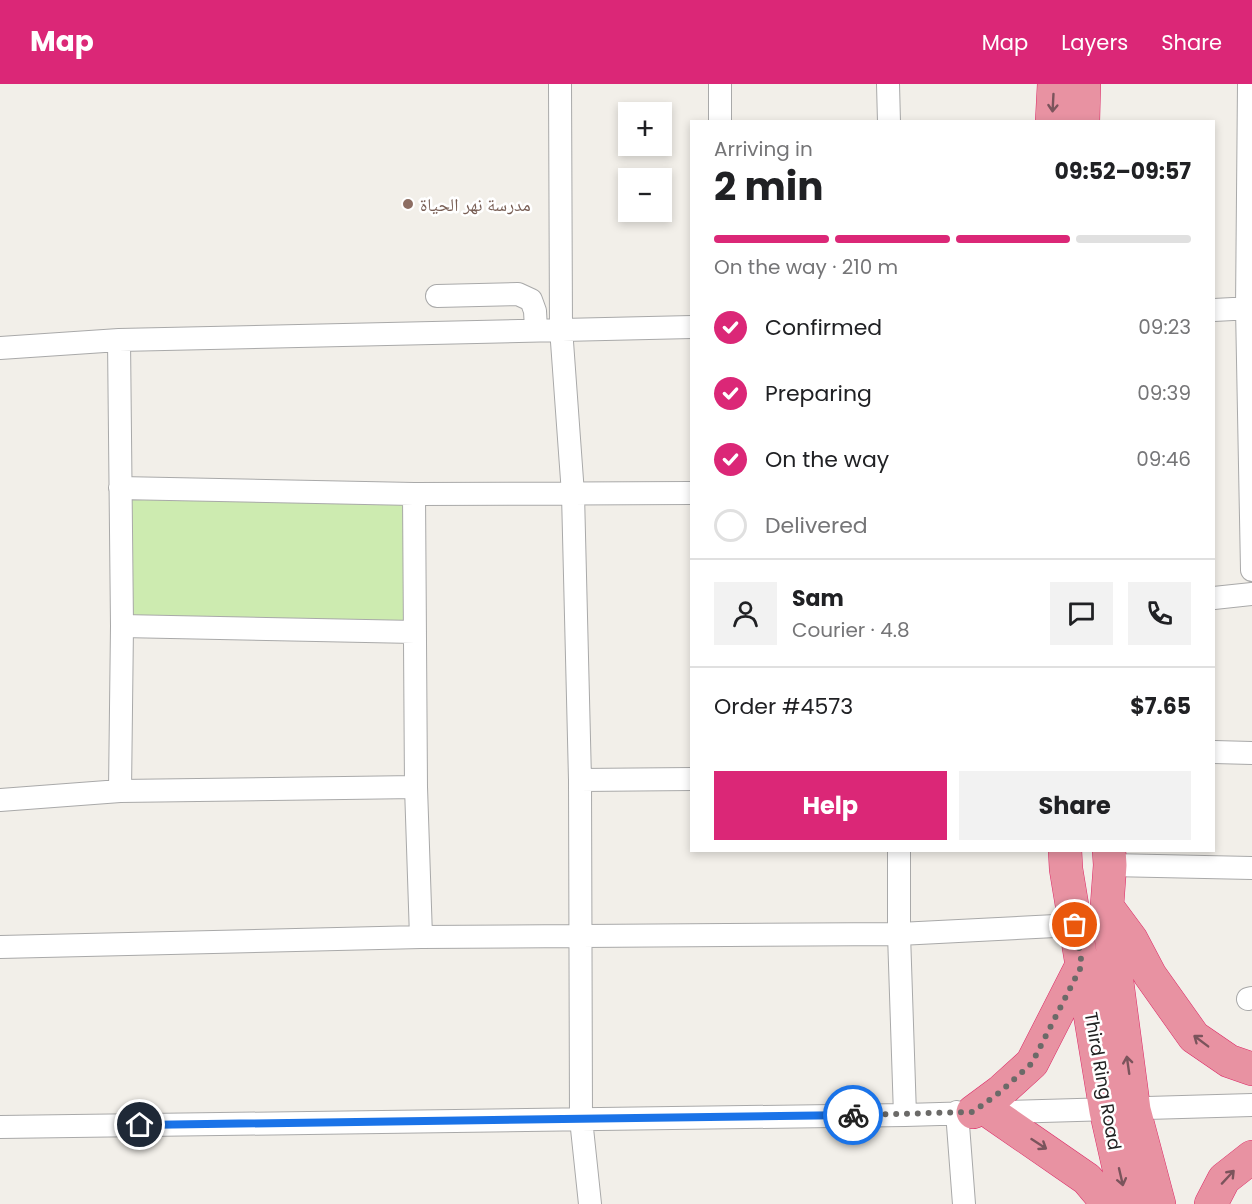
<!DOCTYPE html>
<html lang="en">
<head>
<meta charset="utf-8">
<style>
	:root { --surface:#fff; --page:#f2f2f2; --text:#202124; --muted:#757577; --line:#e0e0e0; --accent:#db2777 }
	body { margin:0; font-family:Poppins,"Noto Naskh Arabic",sans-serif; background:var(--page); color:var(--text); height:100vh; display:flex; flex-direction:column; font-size:22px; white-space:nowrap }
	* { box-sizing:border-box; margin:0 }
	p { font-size:20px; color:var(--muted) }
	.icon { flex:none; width:33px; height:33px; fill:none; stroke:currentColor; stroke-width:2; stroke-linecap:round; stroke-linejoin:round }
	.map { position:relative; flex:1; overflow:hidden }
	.details { position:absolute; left:690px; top:36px; width:525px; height:732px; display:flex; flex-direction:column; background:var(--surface); border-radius:0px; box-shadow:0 3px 9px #0003 }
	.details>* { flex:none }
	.buttons { position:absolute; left:618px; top:18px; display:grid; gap:12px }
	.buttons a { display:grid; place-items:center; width:54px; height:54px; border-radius:0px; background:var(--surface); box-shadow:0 3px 9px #0003; font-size:30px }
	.pin { position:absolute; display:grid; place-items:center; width:51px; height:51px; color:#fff; margin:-26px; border:3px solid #fff; border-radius:50%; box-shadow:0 2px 6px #0007 }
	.courier { position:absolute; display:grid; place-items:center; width:60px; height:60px; margin:-30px; border:4px solid #1a73e8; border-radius:50%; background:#fff; color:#222; box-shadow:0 2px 8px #0007 }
	.head em { font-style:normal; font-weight:700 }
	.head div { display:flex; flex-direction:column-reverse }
	.head { display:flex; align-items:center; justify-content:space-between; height:102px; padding:0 24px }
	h1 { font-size:39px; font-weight:700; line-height:45px }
	.bar { display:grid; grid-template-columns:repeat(4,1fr); gap:9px 6px; align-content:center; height:72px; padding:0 24px }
	.bar i { height:8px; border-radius:4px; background:var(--line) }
	.bar .on { background:var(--accent) }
	.bar p { grid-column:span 4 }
	.line { display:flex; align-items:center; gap:15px; padding:0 24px; border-top:2px solid var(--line) }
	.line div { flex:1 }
	.round { display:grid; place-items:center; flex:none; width:63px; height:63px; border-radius:0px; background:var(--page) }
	ol { padding:0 24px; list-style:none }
	li { display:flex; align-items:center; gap:18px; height:66px }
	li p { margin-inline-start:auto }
	li .icon { padding:6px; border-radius:50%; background:var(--accent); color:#fff; stroke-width:4 }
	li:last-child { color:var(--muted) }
	li i { width:33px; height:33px; border:3px solid var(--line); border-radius:50% }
	.button { display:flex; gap:12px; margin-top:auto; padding:12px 24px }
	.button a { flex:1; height:69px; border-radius:0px; background:var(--accent); color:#fff; font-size:24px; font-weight:700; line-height:69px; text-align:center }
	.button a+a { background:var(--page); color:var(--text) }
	header { display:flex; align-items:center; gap:36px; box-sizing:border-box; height:84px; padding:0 30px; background:var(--accent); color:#fff }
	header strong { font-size:28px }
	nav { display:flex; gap:33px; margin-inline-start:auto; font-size:21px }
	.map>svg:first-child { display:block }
</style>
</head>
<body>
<header>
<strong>Map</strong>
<nav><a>Map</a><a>Layers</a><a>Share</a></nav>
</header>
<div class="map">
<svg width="1252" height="1120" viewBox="0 0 1252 1120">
	<rect width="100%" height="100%" fill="#f2efe9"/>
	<path fill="#cdebb0" d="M121 405 414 410 415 548 123 542Z"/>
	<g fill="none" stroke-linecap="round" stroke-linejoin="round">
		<g stroke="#a9a9a9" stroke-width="24">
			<path id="minor" d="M560 0 561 244 573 410 580 696 581 1035 590 1120
				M720 0V38
				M888 0 889 38
				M1249 0 1247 224 1252 486
				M437 212 518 210 531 216 535 227 536 245
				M1214 226 1252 224
				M119 256 122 542 120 707
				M0 264 119 256 692 243
				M120 404 414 410 692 409
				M414 410 416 703 421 853
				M1214 514 1252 510
				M122 542 415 548
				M1214 668 1252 669
				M580 696 692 695
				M0 716 120 707 416 703
				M899 766V850L905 1031
				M1110 781 1252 784
				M0 863 421 853 899 850 1075 841
				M1248 915 1252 914
				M957 1028 964 1120
				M0 1043 905 1031 1252 1021"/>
		</g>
		<g stroke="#dc2a67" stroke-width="34">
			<path id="highway" d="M1052 38 1054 0
				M1083 38 1084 0
				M1065 766 1066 785 1106 1027 1127 1120
				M1109 766 1110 781 1107 822 1134 1026 1159 1120
				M1111 828 1131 855 1150 891 1194 953 1229 977 1252 985
				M973 1028 1000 1008 1032 979 1082 881
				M990 1028 1087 1095 1108 1120
				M1211 1120 1224 1095 1252 1073"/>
		</g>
		<use href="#minor" stroke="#fff" stroke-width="22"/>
		<use href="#highway" stroke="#e892a2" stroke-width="33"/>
	</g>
	<defs><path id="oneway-shaft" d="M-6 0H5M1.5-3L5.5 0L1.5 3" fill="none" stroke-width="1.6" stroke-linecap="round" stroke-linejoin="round" transform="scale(1.5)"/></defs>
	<g stroke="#7b545c">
		<use href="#oneway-shaft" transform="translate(1053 19) rotate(93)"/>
		<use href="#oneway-shaft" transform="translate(1201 957) rotate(-143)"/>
		<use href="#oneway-shaft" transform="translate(1128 981) rotate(-98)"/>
		<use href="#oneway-shaft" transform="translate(1039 1060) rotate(33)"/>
		<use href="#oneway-shaft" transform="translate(1121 1093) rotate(77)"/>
		<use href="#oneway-shaft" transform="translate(1228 1093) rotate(-47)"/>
	</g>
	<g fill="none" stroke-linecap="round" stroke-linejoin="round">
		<path stroke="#6b6a68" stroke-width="6" stroke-dasharray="0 10.8" d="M853 1031 973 1028 1000 1008 1032 979 1082 881 1075 841"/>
		<path stroke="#1a73e8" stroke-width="8" d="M140 1041 853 1031"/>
	</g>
	<circle fill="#8d6e63" stroke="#fff" stroke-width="2" cx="408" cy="120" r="6"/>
	<g text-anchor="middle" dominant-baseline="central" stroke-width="5" stroke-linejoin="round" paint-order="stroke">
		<g font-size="18" fill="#785e54" stroke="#fff" text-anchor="start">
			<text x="420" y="120">مدرسة نهر الحياة</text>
		</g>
		<g font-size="18" fill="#222" stroke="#fff">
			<text transform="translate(1103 997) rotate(80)">Third Ring Road</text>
		</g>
	</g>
</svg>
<div class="buttons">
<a>+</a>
<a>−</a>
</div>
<div class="pin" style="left:1075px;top:841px;background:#ea580c"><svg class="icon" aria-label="bag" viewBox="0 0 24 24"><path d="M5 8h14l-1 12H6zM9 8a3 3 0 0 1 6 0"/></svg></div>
<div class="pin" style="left:140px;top:1041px;background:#1f2937"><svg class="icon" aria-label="home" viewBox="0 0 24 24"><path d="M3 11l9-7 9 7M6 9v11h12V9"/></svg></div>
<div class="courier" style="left:853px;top:1031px"><svg class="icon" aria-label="bike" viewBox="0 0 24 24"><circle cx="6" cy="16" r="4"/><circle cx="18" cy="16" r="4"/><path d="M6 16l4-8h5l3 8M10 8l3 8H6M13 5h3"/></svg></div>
<section class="details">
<div class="head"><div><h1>2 min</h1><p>Arriving in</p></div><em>09:52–09:57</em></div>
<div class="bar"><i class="on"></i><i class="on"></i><i class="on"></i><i></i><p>On the way · 210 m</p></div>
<ol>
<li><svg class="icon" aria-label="check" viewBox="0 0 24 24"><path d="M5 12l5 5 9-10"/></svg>Confirmed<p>09:23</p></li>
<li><svg class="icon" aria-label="check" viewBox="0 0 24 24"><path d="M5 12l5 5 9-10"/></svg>Preparing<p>09:39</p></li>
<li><svg class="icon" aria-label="check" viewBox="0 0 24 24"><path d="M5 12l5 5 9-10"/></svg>On the way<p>09:46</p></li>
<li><i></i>Delivered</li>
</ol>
<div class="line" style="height:108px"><a class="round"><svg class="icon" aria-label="person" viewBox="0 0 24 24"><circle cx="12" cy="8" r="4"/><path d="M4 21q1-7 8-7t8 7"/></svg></a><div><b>Sam</b><p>Courier · 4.8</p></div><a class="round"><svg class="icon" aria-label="chat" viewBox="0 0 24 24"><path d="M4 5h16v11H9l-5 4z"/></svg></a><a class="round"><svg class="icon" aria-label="phone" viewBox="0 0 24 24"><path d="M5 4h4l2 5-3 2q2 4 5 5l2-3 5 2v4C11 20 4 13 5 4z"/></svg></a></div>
<div class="line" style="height:78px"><div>Order #4573</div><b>$7.65</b></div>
<div class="button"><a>Help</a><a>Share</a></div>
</section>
</div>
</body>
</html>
